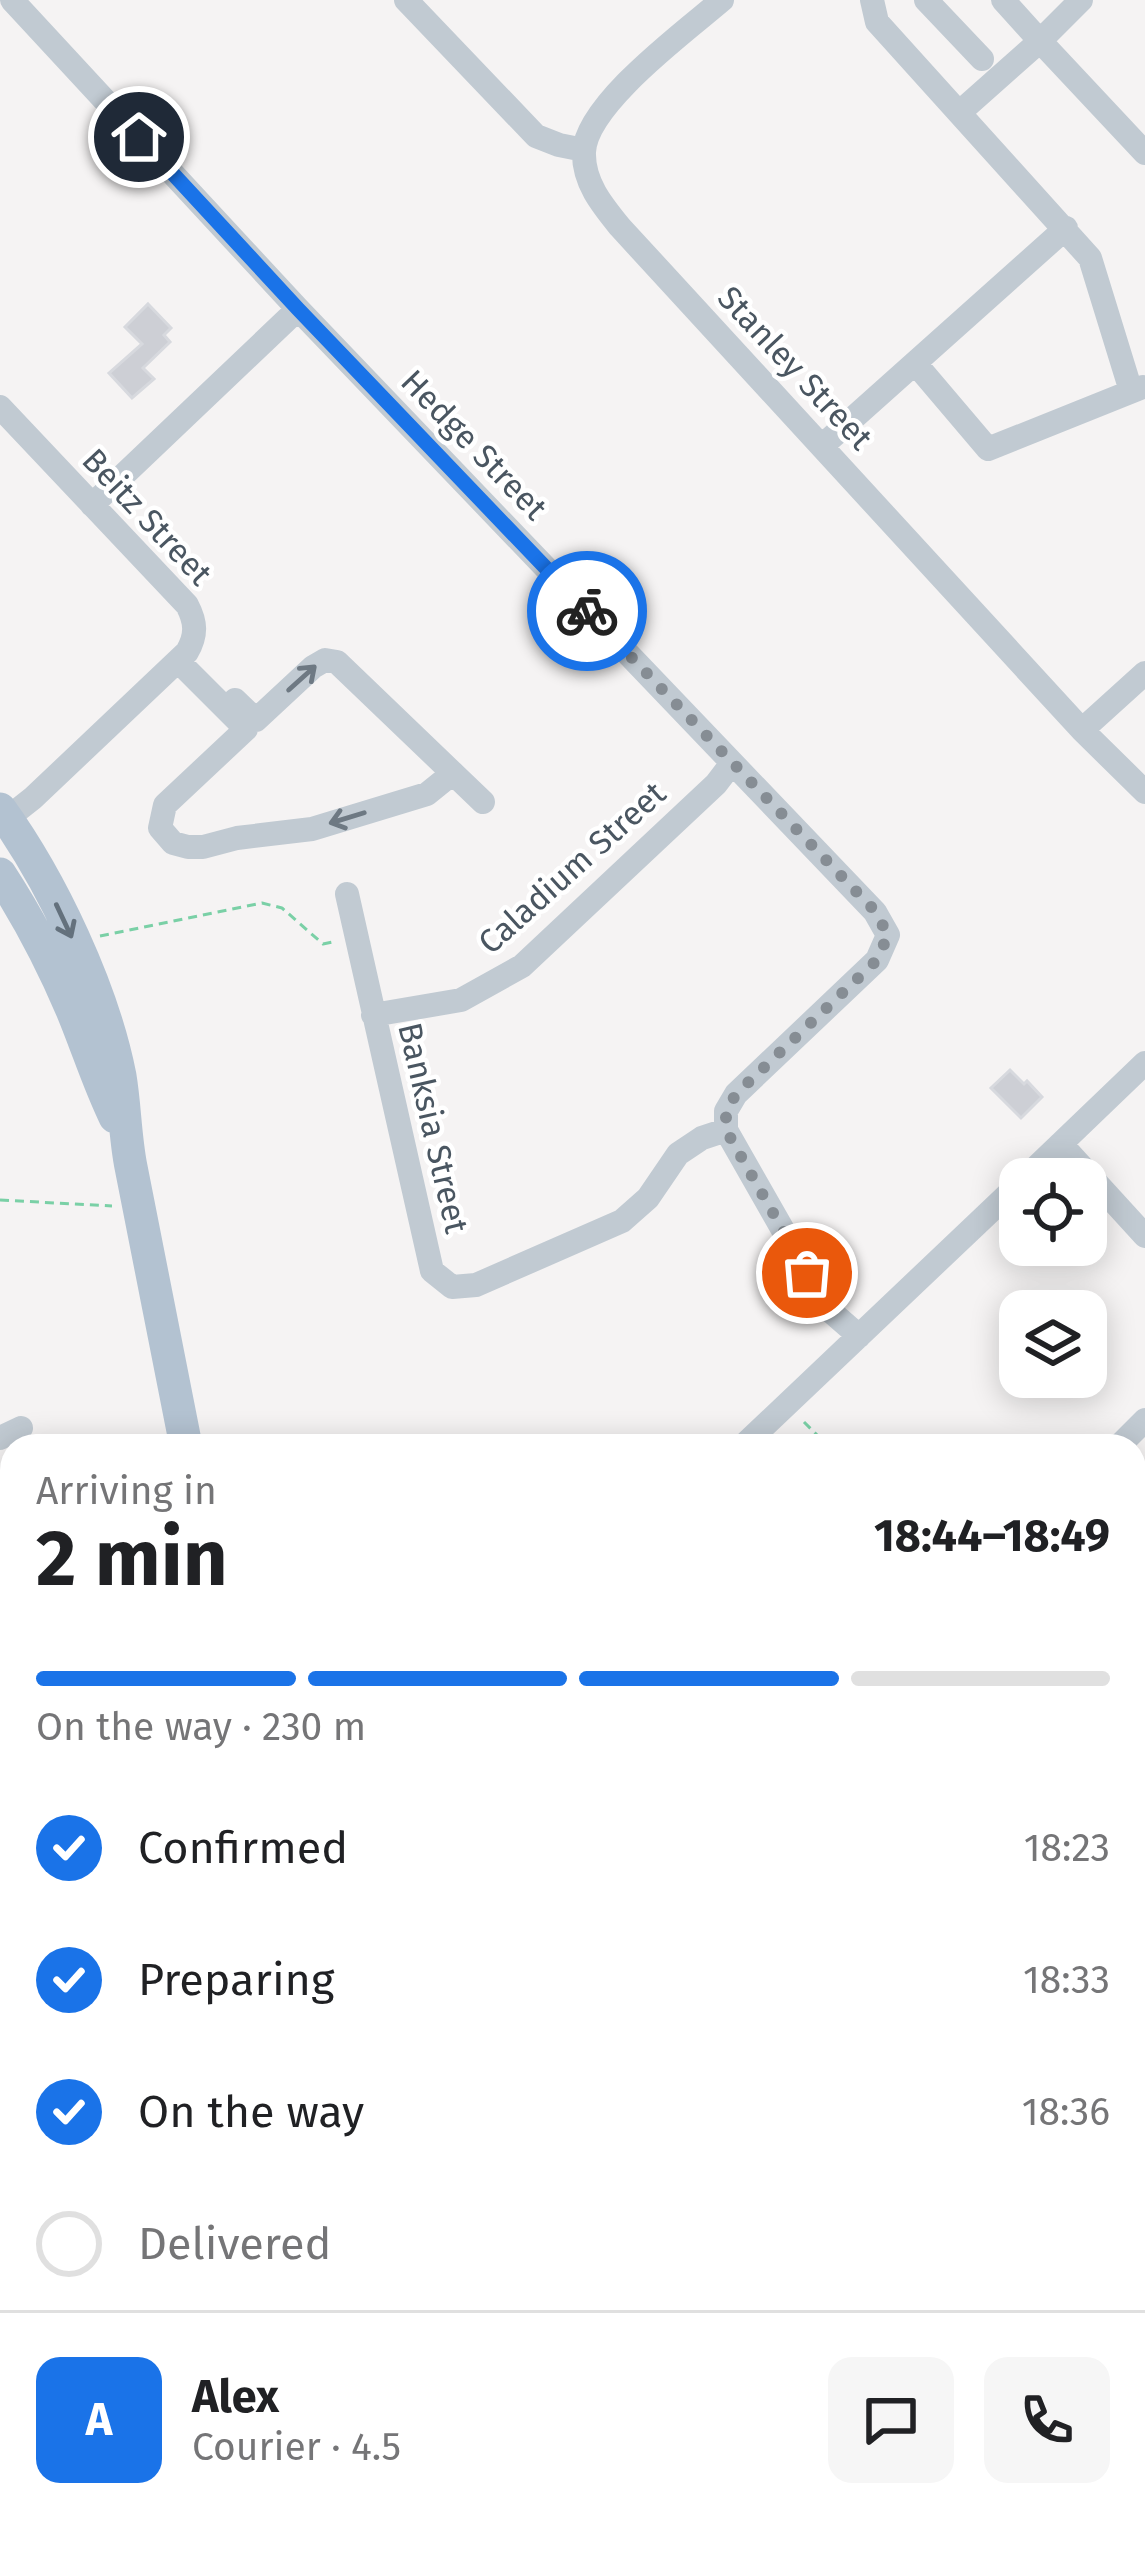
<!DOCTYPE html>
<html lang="en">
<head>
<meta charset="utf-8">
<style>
	:root { --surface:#fff; --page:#f6f6f6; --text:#202124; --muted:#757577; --line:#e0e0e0; --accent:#1a73e8 }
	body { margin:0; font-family:"Fira Sans",sans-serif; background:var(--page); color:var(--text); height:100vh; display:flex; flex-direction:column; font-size:45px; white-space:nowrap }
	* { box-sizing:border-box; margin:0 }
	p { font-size:39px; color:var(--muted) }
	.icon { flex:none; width:66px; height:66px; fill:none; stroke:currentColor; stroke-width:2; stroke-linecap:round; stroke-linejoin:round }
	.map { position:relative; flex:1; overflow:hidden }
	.drawer { position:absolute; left:0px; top:1434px; width:1146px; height:1119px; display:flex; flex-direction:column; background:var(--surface); border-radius:36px 36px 0 0; box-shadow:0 6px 30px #0003 }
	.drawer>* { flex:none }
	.tools { position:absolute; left:999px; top:1158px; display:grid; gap:24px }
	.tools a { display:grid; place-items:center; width:108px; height:108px; border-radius:24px; background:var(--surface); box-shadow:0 6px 30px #0003; font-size:60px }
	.pin { position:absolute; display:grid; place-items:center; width:102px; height:102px; color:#fff; margin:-51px; border:6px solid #fff; border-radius:50%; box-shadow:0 3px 12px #0007 }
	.courier { position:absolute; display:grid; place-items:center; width:120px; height:120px; margin:-60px; border:9px solid #1a73e8; border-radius:50%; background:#fff; color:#222; box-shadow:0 3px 15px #0007 }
	.headline em { font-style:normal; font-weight:700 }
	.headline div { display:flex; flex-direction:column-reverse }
	.headline { display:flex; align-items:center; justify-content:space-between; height:204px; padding:0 36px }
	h1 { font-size:78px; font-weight:700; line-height:90px }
	.bar { display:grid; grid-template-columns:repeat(4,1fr); gap:18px 12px; align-content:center; height:144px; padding:0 36px }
	.bar i { height:15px; border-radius:9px; background:var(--line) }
	.bar .on { background:var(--accent) }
	.bar p { grid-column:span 4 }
	.line { display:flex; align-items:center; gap:30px; padding:0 36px; border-top:3px solid var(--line) }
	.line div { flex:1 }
	.round { display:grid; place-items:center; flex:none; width:126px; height:126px; border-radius:24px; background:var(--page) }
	ol { padding:0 36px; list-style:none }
	li { display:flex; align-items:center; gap:36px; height:132px }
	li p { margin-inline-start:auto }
	li .icon { padding:12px; border-radius:50%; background:var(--accent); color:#fff; stroke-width:4 }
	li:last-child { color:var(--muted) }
	li i { width:66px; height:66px; border:6px solid var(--line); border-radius:50% }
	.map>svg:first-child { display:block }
</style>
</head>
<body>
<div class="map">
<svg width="1145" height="2551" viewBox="0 0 1145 2551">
	<rect width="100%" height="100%" fill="#f5f3f3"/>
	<path fill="#cdcfd5" stroke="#d7d9de" stroke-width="3" d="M148 304 171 328 164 335 170 342 143 368 154 379 132 398 109 373 142 344 125 327Z
		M1010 1070 1024 1084 1027 1081 1042 1097 1021 1118 991 1088Z"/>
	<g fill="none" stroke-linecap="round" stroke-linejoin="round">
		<path stroke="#7ad0a6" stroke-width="3" stroke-dasharray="9 6" stroke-linecap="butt" d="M100 936 262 903 282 908 323 944 337 941
			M0 1200 112 1206
			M804 1422 828 1446
			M177 2545 196 2551"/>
		<path stroke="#c1cad2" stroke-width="24" d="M12 0 298 309 875 912 888 935 877 960 736 1094 726 1111V1130L828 1309 859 1336
			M406 0 536 136 559 145 584 150
			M722 0C686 31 586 104 584 152 583 182 602 205 620 227L1082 730 1145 792
			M872 0 877 22 1090 258 1131 391
			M926 0 982 59
			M1081 0 1040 41 1145 153
			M960 112 1040 41 1003 0
			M915 363 988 449 1143 387
			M0 407 187 605C196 622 197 635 187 652L33 798 0 824
			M822 446 1066 228
			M92 505 298 309
			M178 661 246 729 165 805 160 828 173 843 188 847H203L237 838 312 829 427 794 453 773
			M235 700 256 720 313 667 325 660 337 662 483 802
			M1082 730 1145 673
			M347 894 432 1271 452 1287 476 1285 622 1221 648 1198 678 1154 702 1138 726 1130
			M373 1015 461 1000 522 966 716 784 732 763
			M1061 1144 1145 1236
			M1024 1179 1145 1063
			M0 1438 21 1428
			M743 1446 1020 1183
			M1119 1446 1145 1420
			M1134 1762 1145 1751
			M1134 1876 1145 1890
			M0 1932 12 1994
			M0 2049 12 2045
			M1134 2111 1145 2108
			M0 2347 12 2335
			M1134 2396 1145 2394
			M691 2541 693 2551
			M146 2551 157 2541"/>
		<path stroke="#b3c2d1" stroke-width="33" d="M0 809C52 881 103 989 120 1076 125 1106 125 1137 131 1167 149 1260 168 1353 186 1446
			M0 874C28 917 52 963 72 1010 87 1046 98 1082 115 1117
			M399 2541 401 2551"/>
	</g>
	<defs><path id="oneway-shaft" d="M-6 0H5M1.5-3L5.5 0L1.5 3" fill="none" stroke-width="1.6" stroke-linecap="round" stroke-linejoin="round" transform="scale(3)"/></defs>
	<g stroke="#6e7983">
		<use href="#oneway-shaft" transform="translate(302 678) rotate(-42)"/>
		<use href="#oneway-shaft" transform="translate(347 818) rotate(163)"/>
	</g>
	<use stroke="#64717d" href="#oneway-shaft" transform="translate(64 921) rotate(65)"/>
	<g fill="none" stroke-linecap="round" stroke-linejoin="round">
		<path stroke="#868d94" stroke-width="12" stroke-dasharray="0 21.6" d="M587 611 875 911 888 935 877 960 736 1094 726 1111V1130L807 1273"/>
		<path stroke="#1a73e8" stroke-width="15" d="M139 137 298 309 587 611"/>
	</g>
	<g text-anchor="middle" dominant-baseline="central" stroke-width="9" stroke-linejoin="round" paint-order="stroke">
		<g font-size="33" fill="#4a5661" stroke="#fff">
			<text transform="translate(795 368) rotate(47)">Stanley Street</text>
			<text transform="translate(474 445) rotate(46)">Hedge Street</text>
			<text transform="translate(147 517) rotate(47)">Beitz Street</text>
			<text transform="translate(572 868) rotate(-42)">Caladium Street</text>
			<text transform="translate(433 1128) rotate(77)">Banksia Street</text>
		</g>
	</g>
</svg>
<div class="tools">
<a><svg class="icon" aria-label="locate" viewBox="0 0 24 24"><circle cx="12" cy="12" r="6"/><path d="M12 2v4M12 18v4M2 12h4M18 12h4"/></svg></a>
<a><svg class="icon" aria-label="layers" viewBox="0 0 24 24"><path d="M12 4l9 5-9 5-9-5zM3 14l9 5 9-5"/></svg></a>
</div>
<div class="pin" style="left:807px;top:1273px;background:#ea580c"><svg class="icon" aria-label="bag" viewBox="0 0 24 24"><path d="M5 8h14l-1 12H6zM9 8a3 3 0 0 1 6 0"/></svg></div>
<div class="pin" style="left:139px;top:137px;background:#1f2937"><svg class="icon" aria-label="home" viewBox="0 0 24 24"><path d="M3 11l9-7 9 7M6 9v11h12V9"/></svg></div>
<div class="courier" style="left:587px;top:611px"><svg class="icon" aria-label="bike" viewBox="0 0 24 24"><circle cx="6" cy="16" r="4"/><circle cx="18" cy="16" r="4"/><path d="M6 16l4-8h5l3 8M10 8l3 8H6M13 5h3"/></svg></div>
<section class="drawer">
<div class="headline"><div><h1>2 min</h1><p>Arriving in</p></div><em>18:44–18:49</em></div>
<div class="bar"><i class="on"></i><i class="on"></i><i class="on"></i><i></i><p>On the way · 230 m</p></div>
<ol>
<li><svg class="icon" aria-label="check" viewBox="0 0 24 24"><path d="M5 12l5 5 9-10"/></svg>Confirmed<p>18:23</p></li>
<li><svg class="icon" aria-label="check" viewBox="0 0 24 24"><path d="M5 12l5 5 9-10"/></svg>Preparing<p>18:33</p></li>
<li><svg class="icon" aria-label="check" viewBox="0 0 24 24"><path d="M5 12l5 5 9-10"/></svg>On the way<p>18:36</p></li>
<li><i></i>Delivered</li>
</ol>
<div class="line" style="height:216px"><b class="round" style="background:var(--accent);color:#fff">A</b><div><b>Alex</b><p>Courier · 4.5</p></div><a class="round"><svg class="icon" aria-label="chat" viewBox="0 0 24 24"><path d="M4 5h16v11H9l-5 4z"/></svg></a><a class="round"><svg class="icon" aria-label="phone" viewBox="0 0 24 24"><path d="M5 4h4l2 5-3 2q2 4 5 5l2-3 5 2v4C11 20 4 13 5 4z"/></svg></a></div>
</section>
</div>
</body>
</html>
